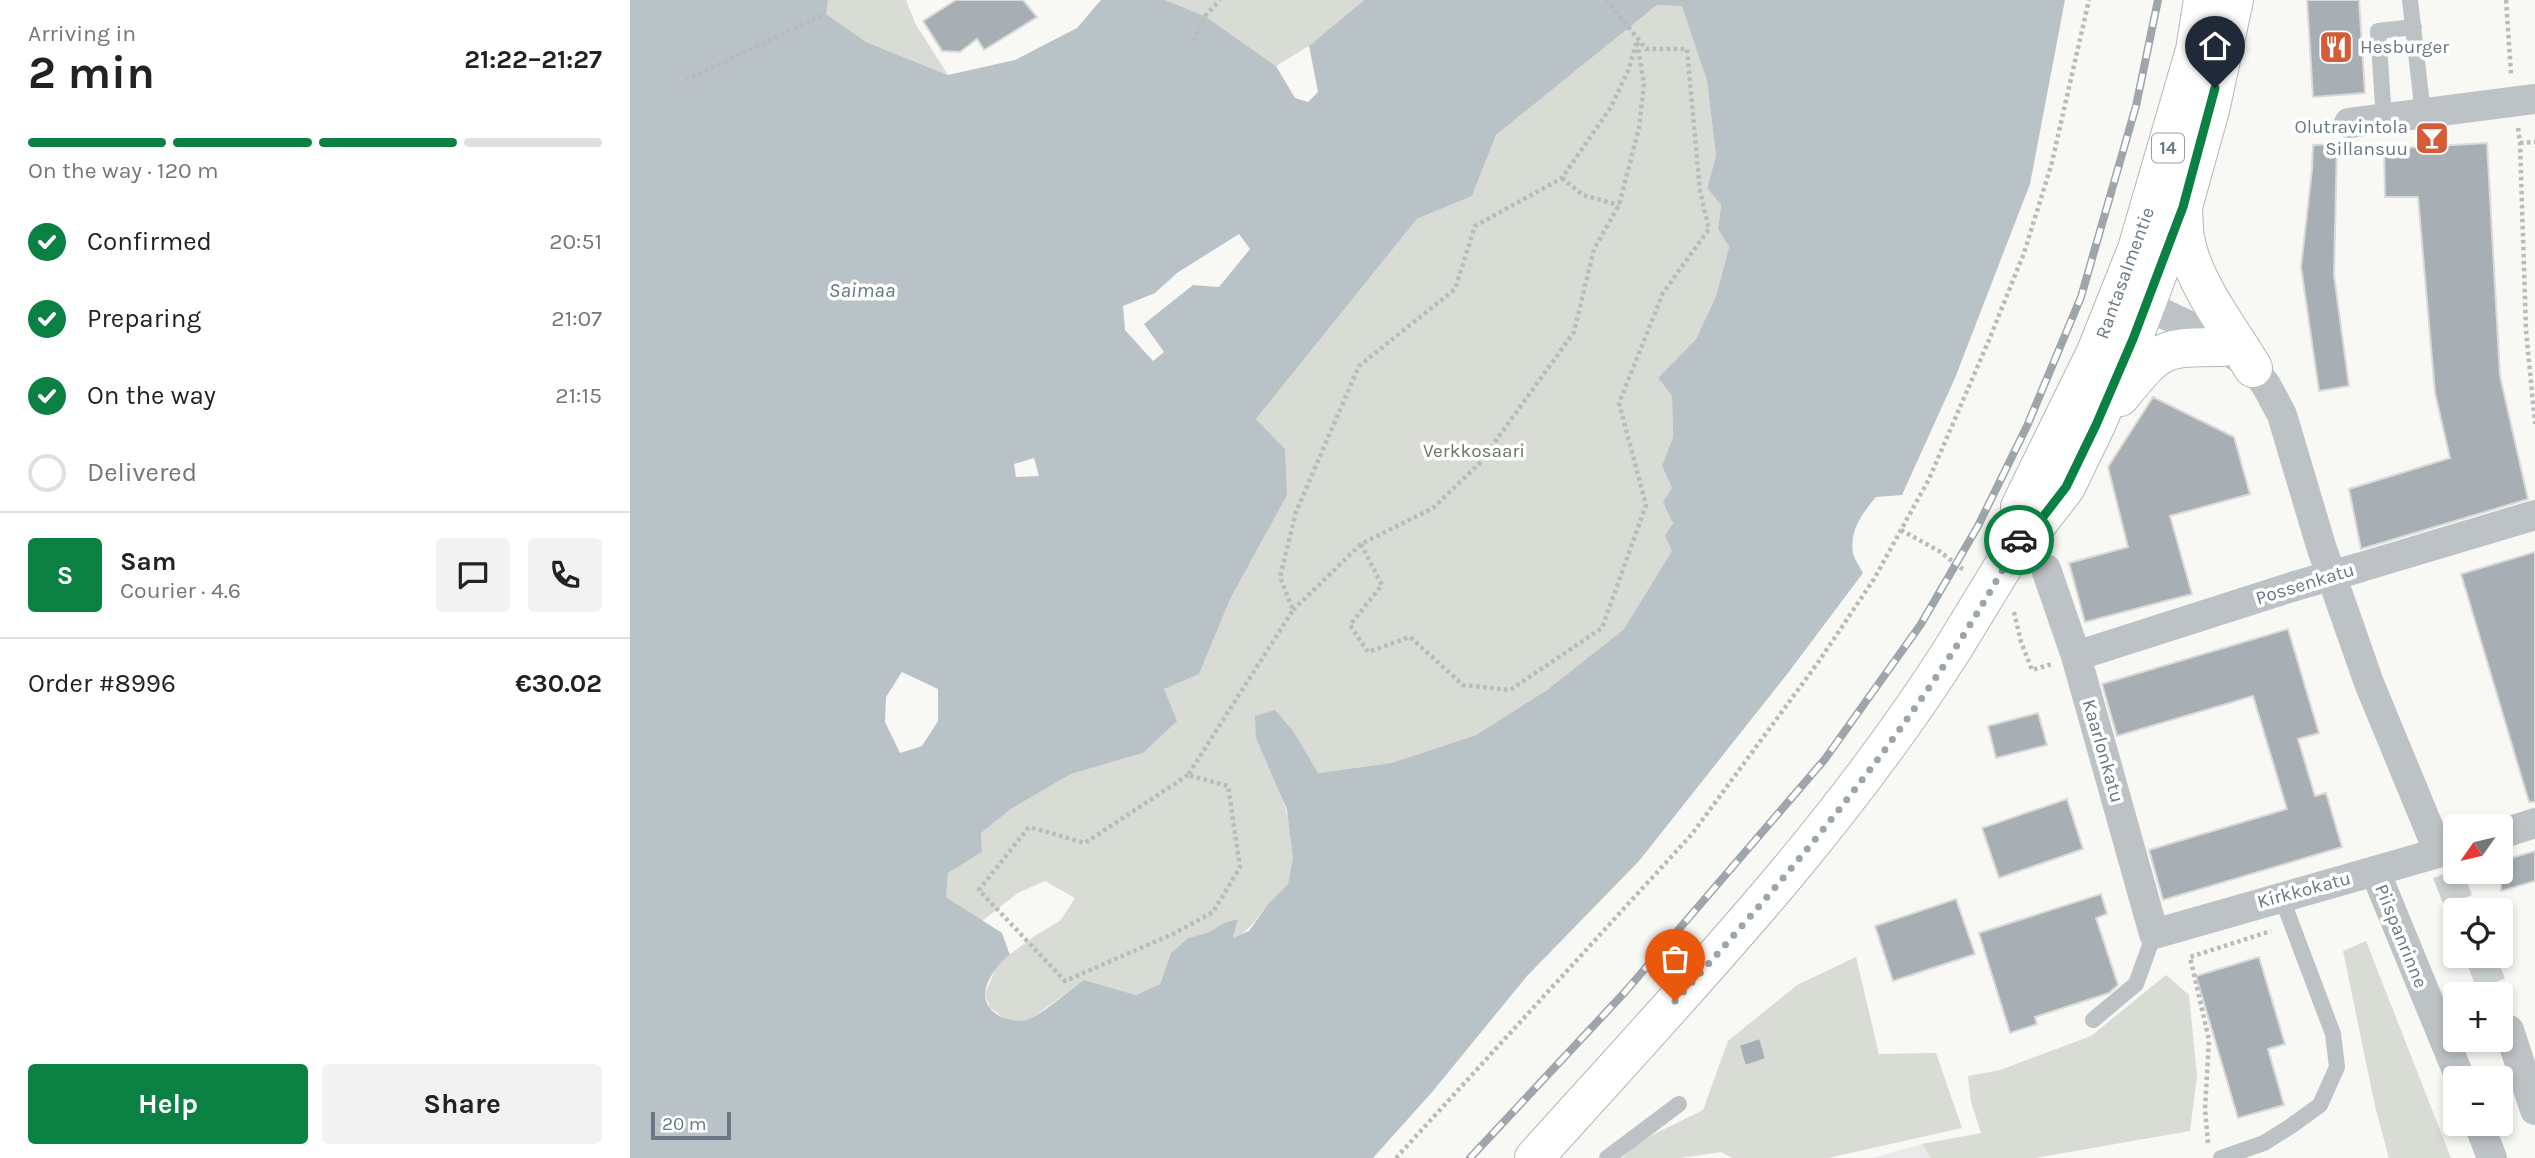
<!DOCTYPE html>
<html lang="en">
<head>
<meta charset="utf-8">
<style>
	:root { --surface:#fff; --page:#f2f2f2; --text:#222; --muted:#767676; --line:#e0e0e0; --accent:#0b8043 }
	body { margin:0; font-family:Karla,sans-serif; background:var(--page); color:var(--text); height:100vh; display:flex; flex-direction:column; font-size:26px; white-space:nowrap }
	* { box-sizing:border-box; margin:0 }
	p { font-size:23px; color:var(--muted) }
	.icon { flex:none; width:38px; height:38px; fill:none; stroke:currentColor; stroke-width:2; stroke-linecap:round; stroke-linejoin:round }
	.map { position:relative; flex:1; overflow:hidden }
	.details { display:flex; flex-direction:column; background:var(--surface); width:630px }
	.details>* { flex:none }
	.needle { width:46px; rotate:236deg }
	.tools { position:absolute; left:1813px; top:814px; display:grid; gap:14px }
	.tools a { display:grid; place-items:center; width:70px; height:70px; border-radius:7px; background:var(--surface); box-shadow:0 4px 10px #0003; font-size:35px }
	.scale { position:absolute; left:21px; bottom:18px; width:80px; box-sizing:border-box; padding-left:7px; border:4px solid #697884; border-top:0; font-size:19px; line-height:24px; white-space:nowrap; color:#697884; -webkit-text-stroke:5px #fff; paint-order:stroke }
	.pin { position:absolute; display:grid; place-items:center; width:60px; height:60px; color:#fff; margin:-72px -30px; border-radius:50% 50% 50% 0; rotate:-45deg; box-shadow:0 0 7px #0007 }
	.pin .icon { rotate:45deg }
	.courier { position:absolute; display:grid; place-items:center; width:70px; height:70px; margin:-35px; border:5px solid #0b8043; border-radius:50%; background:#fff; color:#222; box-shadow:0 2px 9px #0007 }
	.head em { font-style:normal; font-weight:700 }
	.head div { display:flex; flex-direction:column-reverse }
	.head { display:flex; align-items:center; justify-content:space-between; height:119px; padding:0 28px }
	h1 { font-size:46px; font-weight:700; line-height:52px }
	.bar { display:grid; grid-template-columns:repeat(4,1fr); gap:10px 7px; align-content:center; height:84px; padding:0 28px }
	.bar i { height:9px; border-radius:5px; background:var(--line) }
	.bar .on { background:var(--accent) }
	.bar p { grid-column:span 4 }
	.line { display:flex; align-items:center; gap:18px; padding:0 28px; border-top:2px solid var(--line) }
	.line div { flex:1 }
	.round { display:grid; place-items:center; flex:none; width:74px; height:74px; border-radius:7px; background:var(--page) }
	ol { padding:0 28px; list-style:none }
	li { display:flex; align-items:center; gap:21px; height:77px }
	li p { margin-inline-start:auto }
	li .icon { padding:7px; border-radius:50%; background:var(--accent); color:#fff; stroke-width:4 }
	li:last-child { color:var(--muted) }
	li i { width:38px; height:38px; border:4px solid var(--line); border-radius:50% }
	.primary-button { display:flex; gap:14px; margin-top:auto; padding:14px 28px }
	.primary-button a { flex:1; height:80px; border-radius:7px; background:var(--accent); color:#fff; font-size:28px; font-weight:700; line-height:80px; text-align:center }
	.primary-button a+a { background:var(--page); color:var(--text) }
	main { display:flex; flex:1; min-height:0 }
	.map>svg:first-child { display:block }
</style>
</head>
<body>
<main>
<section class="details">
<div class="head"><div><h1>2 min</h1><p>Arriving in</p></div><em>21:22–21:27</em></div>
<div class="bar"><i class="on"></i><i class="on"></i><i class="on"></i><i></i><p>On the way · 120 m</p></div>
<ol>
<li><svg class="icon" aria-label="check" viewBox="0 0 24 24"><path d="M5 12l5 5 9-10"/></svg>Confirmed<p>20:51</p></li>
<li><svg class="icon" aria-label="check" viewBox="0 0 24 24"><path d="M5 12l5 5 9-10"/></svg>Preparing<p>21:07</p></li>
<li><svg class="icon" aria-label="check" viewBox="0 0 24 24"><path d="M5 12l5 5 9-10"/></svg>On the way<p>21:15</p></li>
<li><i></i>Delivered</li>
</ol>
<div class="line" style="height:126px"><b class="round" style="background:var(--accent);color:#fff">S</b><div><b>Sam</b><p>Courier · 4.6</p></div><a class="round"><svg class="icon" aria-label="chat" viewBox="0 0 24 24"><path d="M4 5h16v11H9l-5 4z"/></svg></a><a class="round"><svg class="icon" aria-label="phone" viewBox="0 0 24 24"><path d="M5 4h4l2 5-3 2q2 4 5 5l2-3 5 2v4C11 20 4 13 5 4z"/></svg></a></div>
<div class="line" style="height:91px"><div>Order #8996</div><b>€30.02</b></div>
<div class="primary-button"><a>Help</a><a>Share</a></div>
</section>
<div class="map">
<svg width="1905" height="1158" viewBox="0 0 1905 1158">
	<rect width="100%" height="100%" fill="#f8f8f5"/>
	<path fill="#e9eae9" d="M1292 1144 1301 1158H1243Z"/>
	<path fill="#d8dcd5" d="M198 0H276L285 23 318 75 236 42 195 14Z
		M535 0H734L679 46 646 66 575 16Z
		M1027 5H1052L1077 81 1086 156 1077 188 1091 205 1088 229 1099 247 1086 296 1066 339 1028 378 1042 396 1043 437 1032 466 1042 488 1043 551 994 629 917 690 846 735 761 763 688 773 664 732 626 738C643 778 676 838 659 882 655 891 643 898 637 906 624 921 621 930 603 939L607 919 596 922 579 932 558 938 541 953 530 984 506 995 454 980 399 1020 378 1021 360 1008 355 994 368 963 406 935 430 921 445 898 415 881 388 893 352 921 315 896 318 873 352 852 351 833 381 809 441 774 513 753 534 689 569 673 655 449 626 419 787 219 842 196 866 135Z
		M1736 941 1821 1158H1759L1745 1106 1713 951Z
		M1226 957 1249 1054 1306 1053 1332 1128 1198 1158H1102L1091 1152 1051 1158H992L1012 1140 1073 1110 1098 1041 1167 985Z
		M1536 975 1559 995 1567 1076 1560 1131 1405 1158H1301L1292 1144 1351 1133 1341 1102 1338 1076 1370 1070 1461 1036Z"/>
	<path fill="#b9c3c7" fill-rule="evenodd" d="M0 0H198L196 14 236 42 318 75 385 60 447 28 471 0H535L575 16 646 66 665 98 678 102 688 92 679 46 734 0H1435L1400 184 1325 378 1272 495 1246 497C1233 512 1219 531 1223 553 1224 559 1230 567 1233 573L1158 673 1009 861 897 976 803 1091 743 1158H0ZM1027 5 1052 6 1077 81 1086 156 1077 188 1091 205 1088 229 1099 247 1086 296 1066 339 1028 378 1042 396 1043 437 1032 466 1042 488 1033 502 1043 523 1035 536 1042 551 994 629 917 690 846 735 761 763 688 773 664 732 645 710 625 716 626 738 657 810 663 858 658 884 638 904 619 931 603 938 608 919 596 922 579 932 558 938 541 953 530 984 506 995 454 980C442 988 408 1018 396 1020 380 1023 356 1015 355 995 355 981 369 962 380 955L372 933 316 897 318 873 352 852 351 833 381 809 441 774 513 753 547 721 534 689 569 674 600 599 657 495 655 449 626 419 787 219 842 196 866 135ZM609 234 620 249 589 287 563 285 514 324 534 352 523 361 495 330 493 306 525 293 547 273ZM404 458 409 476 386 477 384 464ZM272 672 308 689V721L292 746 270 753 255 722 256 697Z"/>
	<path fill="#a7afb4" stroke="#dadad8" stroke-width="2" d="M326 0H393L407 17 354 50 347 39 330 52 312 51 293 21Z
		M1677 0H1729L1735 93 1683 97Z
		M1857 143 1870 376 1898 499 1731 549 1719 489 1820 458 1805 393 1788 197H1755L1754 149Z
		M1707 144 1704 275 1719 386 1689 391 1671 267 1682 170 1683 145Z
		M1523 397 1604 437 1620 494 1540 516 1562 594 1455 622 1439 563 1498 547 1478 467Z
		M1905 552V802H1899L1831 574Z
		M1658 629 1689 733 1668 739 1685 796 1696 793 1712 847 1533 900 1519 850 1657 809 1623 696 1487 736 1472 684Z
		M1408 713 1417 745 1366 758 1358 726Z
		M1437 799 1453 849 1369 878 1352 828Z
		M1905 851V881L1871 891V861Z
		M1471 894 1477 914 1466 918 1488 985 1479 993 1405 1017 1407 1024 1380 1033 1349 933Z
		M1326 899 1345 954 1263 981 1245 926Z
		M1629 957 1655 1044 1638 1049 1654 1105 1608 1118 1566 976Z
		M1130 1038 1136 1059 1115 1066 1109 1045Z"/>
	<g fill="none" stroke-linecap="round" stroke-linejoin="round">
		<path stroke="#cdd2d3" stroke-width="30" stroke-dasharray="30 15" stroke-linecap="butt" d="M1800 831 1832 910
			M1850 956 1865 994"/>
		<g stroke="#b3b7ba" stroke-width="40">
			<path id="trunk" d="M1553 209C1554 220 1553 231 1556 242 1564 284 1601 331 1623 368
				M1490 397C1530 348 1530 347 1593 347
				M1392 534 1390 507 1466 352 1507 249 1565 50 1573 0
				M1382 552 1392 534 1409 522 1436 487 1466 425 1503 339 1553 207 1580 110 1604 0
				M904 1158C1051 994 1206 834 1324 647"/>
		</g>
		<path stroke="#b8bbbe" stroke-width="4.5" stroke-dasharray="3.5 3.5" stroke-linecap="butt" d="M1876 0 1881 74
			M562 41 575 16 590 0
			M56 80 195 14
			M1888 128 1890 143 1896 330 1905 424
			M1890 143 1905 142
			M932 178 953 195 989 205
			M1271 530 1309 551 1335 571
			M731 544 752 585 720 625 738 652 780 637 833 685 880 690 972 628 1016 505 989 403 1033 293 1079 229 1070 191 1057 49H1016L977 0
			M663 610 731 544 803 508 849 464 944 332 964 249 989 205 1009 128 1014 84 1007 42
			M1384 612 1391 642 1402 670 1422 664
			M558 775 455 843 399 827 349 890 435 981 545 933 583 912 610 867 598 786 558 775 663 610 650 577 666 512 729 366 825 289 845 226 932 178 981 107 998 71 1007 41
			M1578 1143 1575 1109 1579 1040 1560 957 1641 931
			M766 1158 1062 834 1187 664 1244 579 1299 479 1359 340 1394 253 1421 166 1459 0"/>
		<path stroke="#bdc2c5" stroke-width="16" d="M1780 0 1793 114
			M1754 119 1748 31 1784 27
			M1463 1020 1506 984 1524 934
			M977 1158 1049 1104
			M1591 1158 1634 1143 1661 1126 1690 1105 1707 1067 1703 1034 1651 896"/>
		<path stroke="#bdc2c5" stroke-width="30" d="M1719 123 1905 99
			M1496 296 1572 332 1623 368 1636 385 1652 415 1691 546 1739 683 1800 831
			M1728 568 1905 515
			M1416 569 1446 656 1524 934 1745 871 1830 1078
			M1446 656 1665 586
			M1871 834 1905 823
			M1879 1030 1905 1110
			M1849 1124 1862 1158"/>
		<use href="#trunk" stroke="#fff" stroke-width="38"/>
		<g stroke="#9fa6ab" stroke-width="8">
			<path id="rail" d="M840 1158 995 992 1195 759 1291 624 1348 526 1397 426 1451 297 1506 106 1528 0"/>
		</g>
		<use href="#rail" stroke="#fff" stroke-width="5" stroke-dasharray="16" stroke-linecap="butt"/>
		<g stroke="#b3b7ba" stroke-width="40" stroke-linecap="butt">
			<path id="trunk-bridge" d="M1324 647 1382 552"/>
		</g>
		<path stroke="#bdc2c5" stroke-width="30" d="M1665 586 1728 568
			M1745 871 1825 848"/>
		<use href="#trunk-bridge" stroke="#fff" stroke-width="38"/>
	</g>
	<g fill="none" stroke-linecap="round" stroke-linejoin="round">
		<path stroke="#9ba5ac" stroke-width="7" stroke-dasharray="0 12.6" d="M1045 1001C1174 859 1298 710 1389 540"/>
		<path stroke="#0b8043" stroke-width="9" d="M1389 540 1392 534 1409 522 1436 487 1466 425 1503 339 1553 207 1585 88"/>
	</g>
	<defs>
		<g id="restaurant-square" transform="scale(1.75)"><rect x="-9" y="-9" width="18" height="18" rx="4" fill="#d65b37" stroke="#fff"/><path d="M-5-6h1v4h1v-4h1v4h1v-4h1v5L-1.5 .5V6h-2V.5L-5-1ZM5-6V6H3V1.5H1.5Q1.5-4 5-6Z" fill="#fff"/></g>
		<g id="bar-square" transform="scale(1.75)"><rect x="-9" y="-9" width="18" height="18" rx="4" fill="#d65b37" stroke="#fff"/><path d="M-6-5H6L.8 .8V4.5H3.5V6h-7V4.5H-.8V.8Z" fill="#fff"/></g>
	</defs>
	<g fill-rule="evenodd">
		<use href="#restaurant-square" x="1706" y="47"/>
		<use href="#bar-square" x="1802" y="138"/>
	</g>
	<g text-anchor="middle" dominant-baseline="central" stroke-width="7" stroke-linejoin="round" paint-order="stroke">
		<rect fill="#fff" stroke="#96a0a9" stroke-width="2" x="1522" y="133.5" width="32" height="29" rx="5"/>
		<g font-size="18" font-weight="bold" fill="#697884">
			<text x="1538" y="148">14</text>
		</g>
		<g font-size="19" fill="#697884" stroke="#fff" text-anchor="start">
			<text x="1730" y="47">Hesburger</text>
			<text x="1778" y="127" text-anchor="end">Olutravintola<tspan x="1778" dy="22">Sillansuu</tspan></text>
		</g>
		<g font-size="19" fill="#697884" stroke="#fff">
			<text transform="translate(1495 273) rotate(-70)">Rantasalmentie</text>
			<text transform="translate(1675 584) rotate(-17)">Possenkatu</text>
			<text transform="translate(1473 751) rotate(74)">Kaarlonkatu</text>
			<text transform="translate(1674 890) rotate(-15)">Kirkkokatu</text>
			<text transform="translate(1771 936) rotate(68)">Piispanrinne</text>
		</g>
		<g font-size="19" fill="#677764" stroke="#fff">
			<text x="844" y="451">Verkkosaari</text>
		</g>
		<g font-size="21" font-style="italic" fill="#65787f" stroke="#fff">
			<text x="232" y="290">Saimaa</text>
		</g>
	</g>
</svg>
<div class="tools">
<a><svg class="needle" viewBox="-14 -14 28 28"><path d="M0-13l5 13h-10z" fill="#e53935"/><path d="M0 13l5-13h-10z" fill="#767676"/></svg></a>
<a><svg class="icon" aria-label="locate" viewBox="0 0 24 24"><circle cx="12" cy="12" r="6"/><path d="M12 2v4M12 18v4M2 12h4M18 12h4"/></svg></a>
<a>+</a>
<a>−</a>
</div>
<div class="scale">20 m</div>
<div class="pin" style="left:1045px;top:1001px;background:#ea580c"><svg class="icon" aria-label="bag" viewBox="0 0 24 24"><path d="M5 8h14l-1 12H6zM9 8a3 3 0 0 1 6 0"/></svg></div>
<div class="pin" style="left:1585px;top:88px;background:#1f2937"><svg class="icon" aria-label="home" viewBox="0 0 24 24"><path d="M3 11l9-7 9 7M6 9v11h12V9"/></svg></div>
<div class="courier" style="left:1389px;top:540px"><svg class="icon" aria-label="car" viewBox="0 0 24 24"><path d="M5 17H2v-5l4-1 3-4h7l3 4 3 1v5h-3M9 17h6M6 11h13"/><circle cx="7" cy="17" r="2"/><circle cx="17" cy="17" r="2"/></svg></div>
</div>
</main>
</body>
</html>
